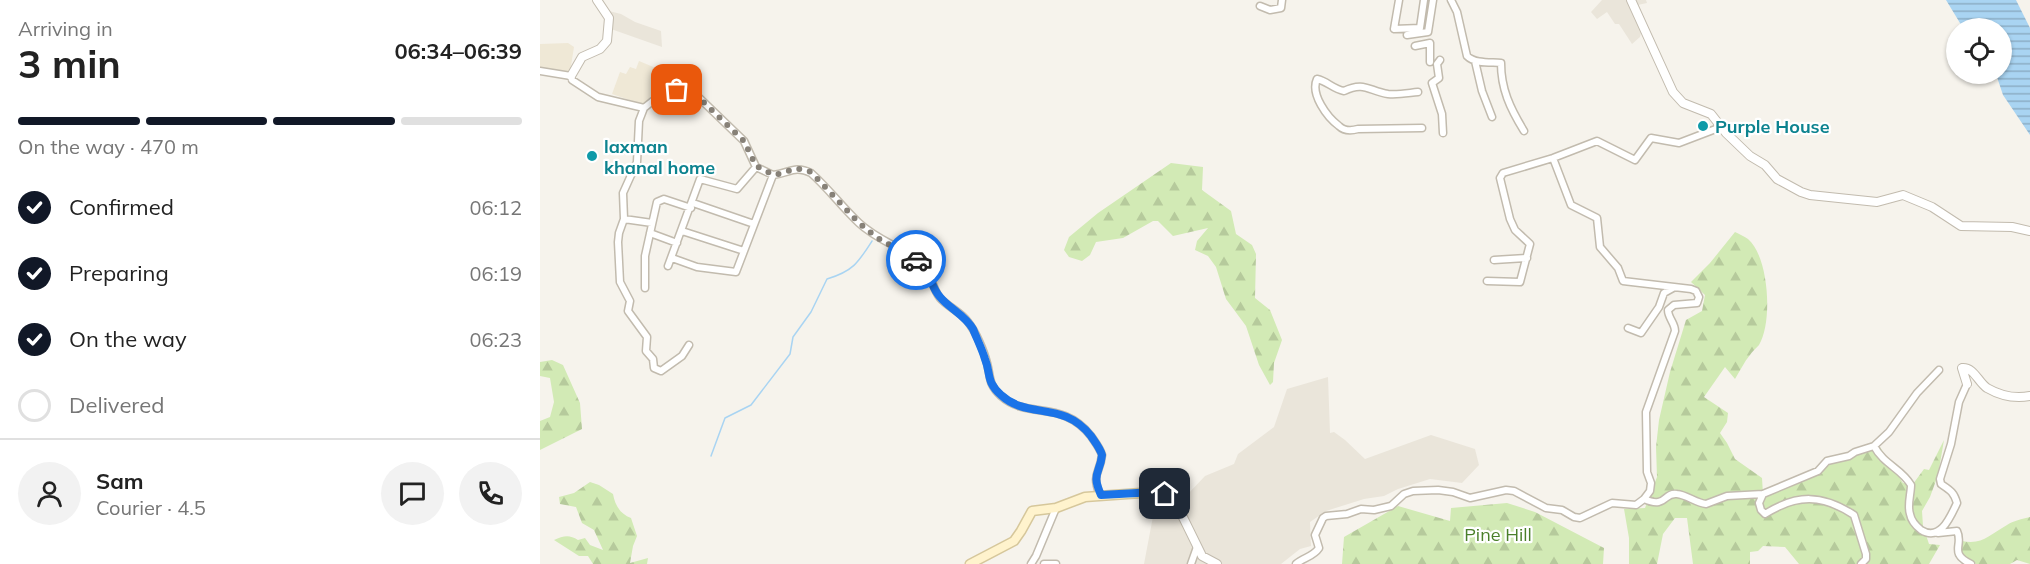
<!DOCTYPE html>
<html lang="en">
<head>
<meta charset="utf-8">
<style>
	:root { --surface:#fff; --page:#f2f2f2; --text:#222; --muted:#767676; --line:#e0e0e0; --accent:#111827 }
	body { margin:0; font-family:Mulish,sans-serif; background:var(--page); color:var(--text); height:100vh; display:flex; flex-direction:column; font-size:22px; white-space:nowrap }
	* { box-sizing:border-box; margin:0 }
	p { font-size:20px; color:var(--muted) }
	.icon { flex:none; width:33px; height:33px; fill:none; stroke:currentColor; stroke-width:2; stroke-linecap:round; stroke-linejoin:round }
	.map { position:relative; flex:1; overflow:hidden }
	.sheet { display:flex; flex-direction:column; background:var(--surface); width:540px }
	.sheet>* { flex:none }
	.tools { position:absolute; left:1406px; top:18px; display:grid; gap:12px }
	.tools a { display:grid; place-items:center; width:66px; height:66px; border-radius:50%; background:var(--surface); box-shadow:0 2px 4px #0004; font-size:30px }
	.pin { position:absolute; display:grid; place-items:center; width:51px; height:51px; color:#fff; margin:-26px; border-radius:12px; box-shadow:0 3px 9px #0006 }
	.courier { position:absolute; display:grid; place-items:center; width:60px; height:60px; margin:-30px; border:4px solid #1a73e8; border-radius:50%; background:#fff; color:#222; box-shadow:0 2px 8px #0007 }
	.overview em { font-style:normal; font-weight:700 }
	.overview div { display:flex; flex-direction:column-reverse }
	.overview { display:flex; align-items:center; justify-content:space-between; height:102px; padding:0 18px }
	h1 { font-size:39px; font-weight:700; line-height:45px }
	.bar { display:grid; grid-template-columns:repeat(4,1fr); gap:9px 6px; align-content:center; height:72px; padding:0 18px }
	.bar i { height:8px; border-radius:4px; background:var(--line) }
	.bar .selected { background:var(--accent) }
	.bar p { grid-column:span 4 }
	.line { display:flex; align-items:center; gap:15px; padding:0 18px; border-top:2px solid var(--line) }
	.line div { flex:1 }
	.round { display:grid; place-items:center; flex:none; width:63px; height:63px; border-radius:32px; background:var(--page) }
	ol { padding:0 18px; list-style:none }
	li { display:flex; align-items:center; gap:18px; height:66px }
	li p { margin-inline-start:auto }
	li .icon { padding:6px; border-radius:50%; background:var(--accent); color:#fff; stroke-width:4 }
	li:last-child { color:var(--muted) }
	li i { width:33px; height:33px; border:3px solid var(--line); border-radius:50% }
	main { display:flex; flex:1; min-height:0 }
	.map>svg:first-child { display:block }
</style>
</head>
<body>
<main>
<section class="sheet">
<div class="overview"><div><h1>3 min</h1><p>Arriving in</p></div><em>06:34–06:39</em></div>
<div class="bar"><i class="selected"></i><i class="selected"></i><i class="selected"></i><i></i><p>On the way · 470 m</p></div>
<ol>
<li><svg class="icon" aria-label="check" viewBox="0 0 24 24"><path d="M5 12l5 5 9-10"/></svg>Confirmed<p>06:12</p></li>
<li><svg class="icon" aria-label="check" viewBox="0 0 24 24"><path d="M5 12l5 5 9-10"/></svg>Preparing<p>06:19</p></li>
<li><svg class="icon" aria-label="check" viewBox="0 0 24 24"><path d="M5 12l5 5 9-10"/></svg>On the way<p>06:23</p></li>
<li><i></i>Delivered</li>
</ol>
<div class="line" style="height:108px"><a class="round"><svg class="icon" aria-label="person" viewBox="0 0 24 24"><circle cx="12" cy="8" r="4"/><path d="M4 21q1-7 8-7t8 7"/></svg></a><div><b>Sam</b><p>Courier · 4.5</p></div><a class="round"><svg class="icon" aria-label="chat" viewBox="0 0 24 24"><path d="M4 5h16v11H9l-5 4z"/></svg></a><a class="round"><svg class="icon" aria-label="phone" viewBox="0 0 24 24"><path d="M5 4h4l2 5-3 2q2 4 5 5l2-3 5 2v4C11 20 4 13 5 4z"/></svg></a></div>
</section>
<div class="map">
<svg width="1490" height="564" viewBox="0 0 1490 564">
	<defs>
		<pattern id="forest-firs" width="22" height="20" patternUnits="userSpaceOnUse" patternTransform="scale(1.5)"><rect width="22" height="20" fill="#d2eab5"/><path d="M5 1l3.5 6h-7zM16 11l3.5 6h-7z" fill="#b6ca9c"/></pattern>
		<pattern id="water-rules" width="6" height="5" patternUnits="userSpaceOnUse" patternTransform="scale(1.5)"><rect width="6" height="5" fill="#a9d4f2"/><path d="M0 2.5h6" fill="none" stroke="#8caec5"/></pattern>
	</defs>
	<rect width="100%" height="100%" fill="#f6f3ec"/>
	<path fill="#eae5da" d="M1062 0H1106L1107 3 1093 6 1102 29 1100 37 1092 44 1079 24H1075L1067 12 1057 19 1051 12Z
		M65 10 81 14 95 22 121 31 122 47 71 29Z
		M788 377 790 433 794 432 805 440 825 459 891 435 935 449 939 465 922 483 890 479 858 489 844 496 824 499 786 511 770 522 771 546 760 549 741 564H604L615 506 641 512 646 496 665 476 694 464 698 454 734 427 747 389Z"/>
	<path fill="#efe8d6" d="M28 43 34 47 30 72 0 70V44Z
		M99 61 123 71 122 81 103 107 98 103 72 94 80 72 86 74 90 67 96 69Z"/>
	<path fill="url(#forest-firs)" d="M631 163 663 167 662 190 691 211 696 234 712 245 716 254 715 298 730 310 742 340 734 363 733 382 730 385 719 365 706 326 686 299 676 267 668 256 655 250 657 241 668 228 633 236 618 221H613L583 238 556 242 550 255 542 261 529 257 524 250 529 237 558 213Z
		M1195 232C1199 234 1204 236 1208 239 1229 257 1233 322 1219 345 1216 348 1212 352 1210 355 1204 362 1200 371 1195 379L1185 367 1164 397 1188 413 1187 422 1180 433 1187 443 1195 459 1222 478 1223 494C1241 487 1259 480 1276 472 1288 466 1296 459 1310 459 1318 450 1329 449 1340 447L1363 483 1373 484 1384 469 1389 470 1404 440 1398 475 1390 497 1382 511 1383 526 1389 544 1400 545 1389 564H1259L1245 547 1223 546 1218 551 1210 552V564H1153L1147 518H1135L1123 534 1117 564H1089V538L1084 509 1105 508 1117 477 1116 447 1119 420 1130 372 1146 320 1162 311 1165 295 1151 282 1170 263Z
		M12 360 23 365 40 403 42 429 0 450V421L10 417 14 402 10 378 0 376V362Z
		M50 482 59 485 73 494C75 505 80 514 91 518L97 536 93 546 90 563 108 558 107 564H53L48 556H39L14 540C23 536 29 534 38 540L45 538 50 545 63 550 54 530 42 523 36 507 20 504 19 497 34 493Z
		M967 503 995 512 1064 548 1063 564H802L804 537 858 506 910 521 911 508Z
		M1490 517V564L1477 560 1470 564H1436L1431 560 1425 559 1420 550 1422 541C1443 545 1449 535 1467 525 1473 521 1482 519 1490 517Z"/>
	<path fill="url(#water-rules)" d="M1406 0H1476L1490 28V135L1463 95 1456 74H1461V28H1423Z"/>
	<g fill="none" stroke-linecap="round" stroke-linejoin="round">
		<path stroke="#a9d4f2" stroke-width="1.5" d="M171 456 185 418 211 405 250 354 253 337 271 312 287 279C313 271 318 263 332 241"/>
		<g stroke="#c2bbae" stroke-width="9">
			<path id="minor" d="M859 0 854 29 880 28 884 0
				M911 0 917 12 927 56C935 64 951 62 961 63 961 89 970 108 984 131
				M720 6 730 10 741 8 742 0
				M867 35 888 32 893 0
				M875 46 890 43V62
				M900 60 897 64 899 78 892 83 902 114 903 133
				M935 61 942 91 952 117
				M0 71 31 76 32 80 58 97 104 108 124 92 150 89 204 141 216 167 233 175C250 173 254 165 271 173 288 188 302 207 319 223 337 240 361 247 380 262 392 272 391 287 400 298 408 307 421 312 428 322 436 332 444 351 447 363 451 378 448 384 461 396 488 420 522 399 551 436 555 442 560 448 562 455 560 474 551 473 560 495
				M878 92C868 93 858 95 848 94 829 91 824 81 804 91 793 89 787 81 777 79 770 94 787 117 799 126 804 131 811 131 818 129L882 128
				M104 108 99 121 97 162 83 193 84 219 79 233 78 242 80 282 90 301 88 311 107 337 106 351 113 359 114 368 121 371 142 356 149 345
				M153 203 214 224
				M84 219 112 223
				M142 231 204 251
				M110 233 137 243
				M132 258 157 267 196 272 233 175
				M954 260 987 258
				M128 266 160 179 197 189 216 167
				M947 281 980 282 990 244 975 230 970 219 960 178 963 173 1013 158 1057 141 1095 160 1111 138 1139 143 1181 127
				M105 288V256L117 202 124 199 151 208
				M1088 328 1101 333 1119 307 1124 293 1133 288
				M1334 446 1349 432 1377 393 1399 370
				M1223 494 1219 503 1221 510 1225 514C1257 494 1282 494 1314 515L1326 554V559L1321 564
				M1104 499C1127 509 1123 492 1137 494 1147 495 1156 503 1166 504L1187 496 1223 494 1278 471 1287 461 1309 456 1315 452 1334 446C1344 465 1361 468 1371 485 1371 494 1367 505 1370 514 1371 520 1376 526 1381 530 1400 542 1410 518 1417 503 1414 492 1410 490 1401 484L1400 479 1411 444 1419 402 1427 384
				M1398 533 1417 531C1424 545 1408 553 1431 564
				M491 564 496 556 516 508
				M504 564H516
				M651 564 657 547
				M756 564C764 557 773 557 779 548L775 535 783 518 786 516 807 514 821 509 834 510 851 506 864 494 873 491 898 490 913 492 930 498 966 490 974 491 1006 508 1022 510 1034 517 1040 518 1072 503 1096 505 1104 499 1110 491 1111 483 1107 472 1106 412 1135 331C1135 323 1128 318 1128 310L1134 305 1157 303 1159 297 1156 291 1151 289 1083 281 1078 268 1060 247 1057 218 1031 205 1013 158"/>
		</g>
		<g stroke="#c2bbae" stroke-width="10">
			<path id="tertiary" d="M1091 0 1133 92 1143 103 1171 114 1186 133 1210 156 1225 165 1237 179 1261 192 1270 195 1337 202 1363 195 1392 207 1421 226 1472 227 1490 231
				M31 76 42 57 60 49 67 41 69 18 57 0
				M1427 384 1422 368C1434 367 1438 382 1447 388 1461 396 1475 399 1490 396
				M636 503 662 556 677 564"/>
		</g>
		<g stroke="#d6c79b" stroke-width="11">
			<path id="secondary" d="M430 564 474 541 481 531 492 511 516 508 545 497 615 492 625 494 636 503"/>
		</g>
		<use href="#minor" stroke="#fff" stroke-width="6"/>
		<use href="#tertiary" stroke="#fff" stroke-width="8"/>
		<use href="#secondary" stroke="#fff3cd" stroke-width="8"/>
	</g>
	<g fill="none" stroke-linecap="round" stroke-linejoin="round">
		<path stroke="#878178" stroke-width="6" stroke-dasharray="0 10.8" d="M137 90 150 89 204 141 216 166 234 175C250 172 254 165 271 172L318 222 336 237 376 260"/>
		<path stroke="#1a73e8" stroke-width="8" d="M376 260C392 271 389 285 400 297 410 309 425 315 433 329 437 339 442 349 445 359 451 374 446 382 461 395 488 420 523 400 551 436 555 442 560 448 562 455 560 474 551 473 561 495L615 492 625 494"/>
	</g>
	<g fill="#0f9aa8" stroke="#fff" stroke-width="2">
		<circle cx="1163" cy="126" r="6"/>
		<circle cx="52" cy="156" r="6"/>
	</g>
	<g text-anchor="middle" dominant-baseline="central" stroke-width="4.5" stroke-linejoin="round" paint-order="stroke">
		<g font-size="18" font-weight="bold" fill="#0d838f" stroke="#fff" text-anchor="start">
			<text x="1175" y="126">Purple House</text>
			<text x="64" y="146">laxman<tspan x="64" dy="21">khanal home</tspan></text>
		</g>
		<g font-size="18" fill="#4a7f2a" stroke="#fff">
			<text x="958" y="534">Pine Hill</text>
		</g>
	</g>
</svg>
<div class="tools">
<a><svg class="icon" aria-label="locate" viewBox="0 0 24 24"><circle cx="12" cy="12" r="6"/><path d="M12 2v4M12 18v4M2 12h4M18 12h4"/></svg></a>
</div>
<div class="pin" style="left:137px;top:90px;background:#ea580c"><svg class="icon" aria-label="bag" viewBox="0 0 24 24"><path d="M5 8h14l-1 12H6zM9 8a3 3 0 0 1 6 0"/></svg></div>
<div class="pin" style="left:625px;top:494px;background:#1f2937"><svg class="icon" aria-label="home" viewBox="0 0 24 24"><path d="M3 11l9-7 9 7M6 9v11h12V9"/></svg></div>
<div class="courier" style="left:376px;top:260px"><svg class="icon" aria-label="car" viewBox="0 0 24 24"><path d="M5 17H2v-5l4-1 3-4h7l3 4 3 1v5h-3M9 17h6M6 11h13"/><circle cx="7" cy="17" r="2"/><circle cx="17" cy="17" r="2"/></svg></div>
</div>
</main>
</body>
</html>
